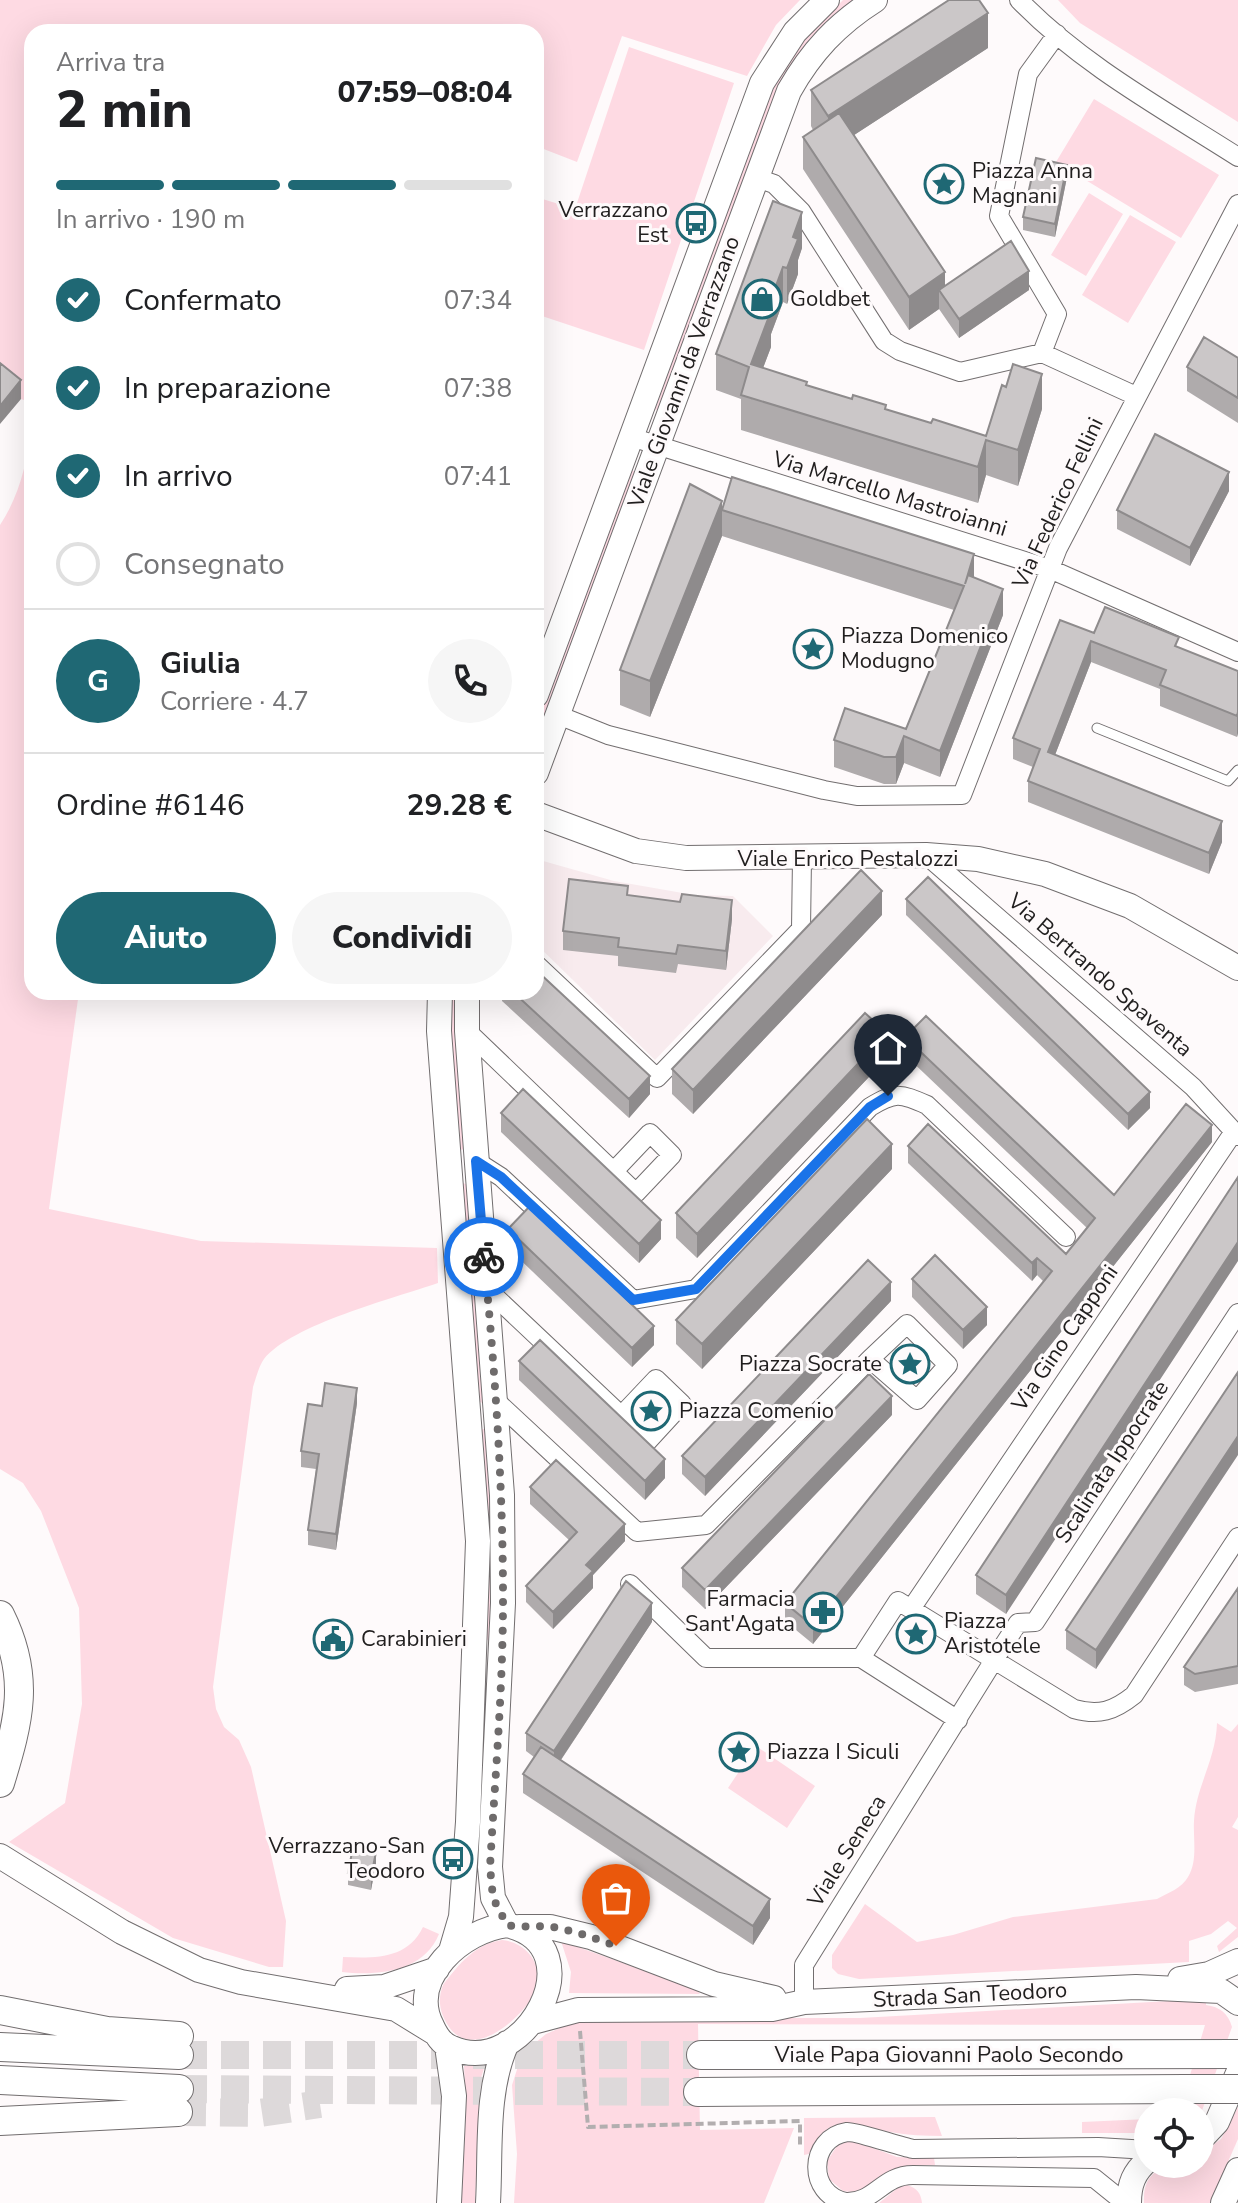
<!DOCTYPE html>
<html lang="it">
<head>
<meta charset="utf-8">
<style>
	:root { --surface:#fff; --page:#f6f6f6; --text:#202124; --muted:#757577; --line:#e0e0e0; --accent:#1f6874 }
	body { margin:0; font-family:"Nunito Sans",sans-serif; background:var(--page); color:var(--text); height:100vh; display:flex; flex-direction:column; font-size:30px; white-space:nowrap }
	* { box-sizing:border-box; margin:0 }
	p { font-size:26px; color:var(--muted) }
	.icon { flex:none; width:44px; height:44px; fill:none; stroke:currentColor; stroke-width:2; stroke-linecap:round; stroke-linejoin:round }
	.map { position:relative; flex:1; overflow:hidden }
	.drawer { position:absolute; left:24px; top:24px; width:520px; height:976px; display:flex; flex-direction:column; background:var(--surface); border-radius:24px; box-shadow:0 8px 32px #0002 }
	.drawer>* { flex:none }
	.buttons { position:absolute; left:1134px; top:2098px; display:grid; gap:16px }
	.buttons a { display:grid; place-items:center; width:80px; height:80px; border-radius:50%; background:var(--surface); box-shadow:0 8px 32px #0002; font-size:40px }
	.pin { position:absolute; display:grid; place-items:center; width:68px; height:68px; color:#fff; margin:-82px -34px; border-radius:50% 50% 50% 0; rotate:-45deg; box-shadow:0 0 8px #0007 }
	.pin .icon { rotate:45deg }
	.courier { position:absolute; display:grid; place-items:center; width:80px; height:80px; margin:-40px; border:6px solid #1a73e8; border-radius:50%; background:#fff; color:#222; box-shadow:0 2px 10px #0007 }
	.summary em { font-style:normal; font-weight:800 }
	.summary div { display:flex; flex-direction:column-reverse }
	.summary { display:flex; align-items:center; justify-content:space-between; height:136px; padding:0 32px }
	h1 { font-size:52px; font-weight:800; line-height:60px }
	.bar { display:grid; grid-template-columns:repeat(4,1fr); gap:12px 8px; align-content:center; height:96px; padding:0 32px }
	.bar i { height:10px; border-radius:6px; background:var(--line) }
	.bar .selected { background:var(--accent) }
	.bar p { grid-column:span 4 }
	.line { display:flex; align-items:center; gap:20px; padding:0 32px; border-top:2px solid var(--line) }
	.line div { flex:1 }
	.round { display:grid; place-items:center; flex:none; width:84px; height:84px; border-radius:42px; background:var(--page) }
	ol { padding:0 32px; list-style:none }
	li { display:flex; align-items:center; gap:24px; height:88px }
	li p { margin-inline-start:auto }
	li .icon { padding:8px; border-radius:50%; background:var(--accent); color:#fff; stroke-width:4 }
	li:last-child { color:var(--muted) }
	li i { width:44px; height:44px; border:4px solid var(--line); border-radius:50% }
	.cta { display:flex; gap:16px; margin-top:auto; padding:16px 32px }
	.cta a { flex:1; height:92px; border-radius:48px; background:var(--accent); color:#fff; font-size:32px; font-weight:800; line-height:92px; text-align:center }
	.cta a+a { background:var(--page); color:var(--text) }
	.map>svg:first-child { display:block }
</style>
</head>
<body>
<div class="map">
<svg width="1238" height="2203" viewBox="0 0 1238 2203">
	<rect width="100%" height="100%" fill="#fefafb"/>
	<path fill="#f8ebee" d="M536 859 614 881 694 895 733 896 773 936 655 1060 536 944Z"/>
	<path fill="#fedae3" d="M0 0H800L776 25 747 76 622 36 577 162 536 146V32H32V403L21 399 0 382Z
		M843 0H856L818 32 660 409 655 410 771 89 793 52Z
		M1058 0H1238V122L1080 23Z
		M629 47 734 83 644 350 536 314V197L575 209Z
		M1094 99 1219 175 1181 238 1056 162Z
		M1089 193 1123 214 1086 276 1051 255Z
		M1130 215 1176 242 1128 323 1082 295Z
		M32 426V992H79L49 1209 201 1241 437 1248 438 1283C394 1298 291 1325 264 1359 259 1366 256 1378 253 1387L213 1687 216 1709 224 1727 239 1740 251 1767 286 1921 283 1967H269L173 1938 9 1842 65 1803 82 1704 79 1608 41 1511 23 1483 0 1469V525C20 495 27 461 32 426Z
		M632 470 637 473 536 745V726Z
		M450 992H457L464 1149 460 1150 449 1036Z
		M463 1183 468 1185 484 1403H482L479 1401 461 1186Z
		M486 1428 494 1534 490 1642 485 1638 481 1430Z
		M1217 1723 1231 1732 1238 1724V1817L1232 1827 1238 1830V1937L1219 1952 1217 1946 1237 1928 1228 1921 1211 1934 1189 1941V1962L859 1979 838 1974 832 1968V1955L865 1904 917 1942 953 1935 1013 1917 1157 1899C1168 1893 1182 1888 1188 1877 1198 1861 1193 1839 1194 1821 1196 1786 1216 1760 1217 1723Z
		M756 1746 815 1786 787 1828 728 1788Z
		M423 1927 439 1934C424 1972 377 1976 342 1972L343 1957C374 1958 407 1960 423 1927Z
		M502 1940C528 1942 547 1969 534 1994 521 2019 473 2061 449 2027 440 2014 437 2000 443 1985 459 1964 475 1944 502 1940Z
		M561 1941 696 1989 700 1994 569 1993 571 1972Z
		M1206 1999V2005C1220 2007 1228 2013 1232 2027L1200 2116V2112H1179L1205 2025 698 2024 700 2130 794 2128 764 2203H514L517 2154 512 2085 522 2054 546 2034 583 2018H860Z
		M485 2065 480 2081 475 2203H461L466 2108 464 2066Z
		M1238 2107V2139L1210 2203H1144C1142 2165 1171 2164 1200 2164V2154L1221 2139Z
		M935 2117 942 2136C924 2136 908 2135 890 2132 854 2125 828 2110 809 2154L804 2155V2118Z
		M1148 2119V2133H1082V2122Z
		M848 2141 860 2143 897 2157 934 2158 935 2165C922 2165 907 2164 895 2169 876 2176 865 2196 843 2191L829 2179 827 2161 837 2146Z
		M907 2185C917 2188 921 2193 922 2203H879L900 2186Z"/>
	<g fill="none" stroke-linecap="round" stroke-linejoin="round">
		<path stroke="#ddd9da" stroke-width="28" stroke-dasharray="28 14" stroke-linecap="butt" d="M179 2055H701
			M179 2089 698 2092
			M178 2112 260 2113 320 2104"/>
		<g stroke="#726e6f" stroke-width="11">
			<path id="lane" d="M1097 728 1228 781 1238 770"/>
		</g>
		<g stroke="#726e6f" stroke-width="20">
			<path id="street" d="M1019 0C1082 65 1163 109 1238 157
				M757 178 774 184 801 211 884 341 900 351 960 372 1042 353 1136 396
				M1042 353 1057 314 999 216 1028 74 1057 34
				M631 437 1050 569 1238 652
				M558 715 608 735 824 790 857 796 962 795 1058 548 1238 204
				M926 855 1193 1087 1238 1136
				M536 964 657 1078 801 929 802 858
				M467 1031 636 1193 672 1155 650 1133 614 1171
				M476 1161 501 1177 633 1300 696 1289 870 1107C895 1092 900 1093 927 1105L1066 1237
				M487 1289 610 1405 648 1441 682 1404 656 1379 621 1416
				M495 1400 637 1532 706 1525 870 1359 917 1400 948 1365 907 1324 870 1359
				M630 1584 706 1658H861
				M911 1609 1233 1133
				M958 1720 861 1658 898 1601 1074 1709C1099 1716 1114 1711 1134 1695L1238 1537
				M804 2002V1965L994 1660 1018 1623 1035 1622 1238 1313
				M1125 2203 1094 2178 913 2175C882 2175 875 2203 846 2202 807 2195 808 2138 847 2132 856 2131 898 2146 913 2149L1098 2147 1148 2150"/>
		</g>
		<g stroke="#726e6f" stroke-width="26">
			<path id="secondary" d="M536 695 762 83 795 32 827 0
				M536 773 789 91C811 52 837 24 875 0
				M536 814 636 851 686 858 926 855 978 859 1045 874 1130 906 1238 968
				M440 992 439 1031 478 1541 468 1822 461 1917 451 1951
				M467 992V1031L502 1495 503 1603 490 1867 493 1898 507 1925
				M0 1856 122 1932 199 1970 241 1982 396 2009 435 2033
				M507 1925C598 1946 525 2080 452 2048 443 2045 436 2035 432 2026 407 1978 463 1930 507 1925Z
				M519 1927H550L591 1937 714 1984 774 1998
				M1180 1979 1209 1974 1238 1961
				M347 1989 384 1987 437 1969
				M533 2022 578 2010 772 2009 804 2002 1136 1987 1221 1991 1238 2003
				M447 2046 454 2096 449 2203
				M1200 2140 1217 2122 1238 2073
				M488 2203C491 2151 485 2091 507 2043
				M1129 2203C1129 2184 1134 2172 1148 2160
				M1223 2203 1238 2170"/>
		</g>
		<g stroke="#726e6f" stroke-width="30">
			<path id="primary" d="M0 1615C31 1677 19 1721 0 1783
				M0 2010 107 2031 179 2036
				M0 2047 179 2055
				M701 2055 1238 2054
				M0 2080 179 2089
				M698 2092 1185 2089
				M0 2121 178 2112"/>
		</g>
		<path stroke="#b2aeaf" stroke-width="4" stroke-dasharray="8 4" stroke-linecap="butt" d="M580 2031 588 2127 800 2121V2148"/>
		<use href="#lane" stroke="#fff" stroke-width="9"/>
		<use href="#street" stroke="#fff" stroke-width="18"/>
		<use href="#secondary" stroke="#fff" stroke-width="24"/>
		<use href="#primary" stroke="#fff" stroke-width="28"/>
		<g stroke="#726e6f" stroke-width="30" stroke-linecap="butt">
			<path id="primary-bridge" d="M1185 2089H1238"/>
		</g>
		<use href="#primary-bridge" stroke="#fff" stroke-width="28"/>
	</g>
	<path fill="#afabac" d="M988 48 854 135 945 286 1029 290 959 338 939 309 909 330 803 169V137L813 130 811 126V90Z
		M1067 177 1055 237 1023 230V217Z
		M773 201 802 248 798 260V274L787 304 783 302 771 334V347L763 368 807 385 931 423 986 436 1042 409 1018 486 986 475 978 503 741 430V399L716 390V354Z
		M1238 358V423L1187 391V367Z
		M1229 491 1190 566 1117 529V510Z
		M722 510 974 578 1003 615 940 777 904 763 896 784H884L834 767V740L906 729 954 610 722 536 650 717 620 705V670Z
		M1094 633 1179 648 1238 671V733L1237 737 1160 706V689L1091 662 1055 755 1222 842 1209 874 1028 802V781L1033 767 1013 759V738Z
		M628 896 732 919 726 970 678 964 676 973 618 966V956L563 950V931Z
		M906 899 1150 1108 1128 1130 906 915Z
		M882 915 693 1114 672 1094V1069Z
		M502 992H536L650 1094 629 1118 502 1001Z
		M905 1037 1114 1195 1212 1142 813 1644 785 1621V1603L1044 1282 1037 1275 1032 1281 908 1163V1146L1066 1254 1087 1228 905 1055Z
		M887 1058 697 1258 676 1238V1213Z
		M501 1113 661 1239 639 1263 501 1132Z
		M892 1169 702 1369 676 1344V1320Z
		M1238 1177 1006 1614 976 1594V1575Z
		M508 1229 654 1345 632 1367 508 1248Z
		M912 1279 987 1325 963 1349 912 1297Z
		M891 1301 705 1496 682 1474V1456Z
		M519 1361 665 1478 645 1500 519 1380Z
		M1238 1372 1096 1669 1066 1649V1630Z
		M357 1403 336 1550 308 1545V1530L316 1469 301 1467V1451L322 1406Z
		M892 1415 705 1609 682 1587V1568Z
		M530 1487 625 1541 593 1575V1588L553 1629 526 1602V1586L569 1540 530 1504Z
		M1238 1588V1684L1195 1692 1184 1685V1667Z
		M652 1622 561 1760 770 1918 753 1945 523 1793V1774L534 1757 526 1751V1733Z
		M376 1864 371 1890 348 1885V1873Z"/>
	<path fill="#8e8b8c" d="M988 13V48L828 152V116Z
		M1067 165V177L1055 237V224Z
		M802 212V248L798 260V274L787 304V268L793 237Z
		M783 267V302L771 334V347L751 400V364L767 310Z
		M1029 271V290L959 338V319Z
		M945 272V299L939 290V309L909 330V297Z
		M1042 374V409L1018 486V450Z
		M21 380V399L0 424V406Z
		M986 440V475L978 503V467Z
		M1229 472V491L1190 566V548Z
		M722 501V536L650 717V681Z
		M974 554V580L965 584Z
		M1003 589V615L940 777V751Z
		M1091 641V662L1048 773V752Z
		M1238 712V733L1237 737V716Z
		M904 736V763L896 784V757Z
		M1222 821V842L1209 874V853Z
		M882 891V915L693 1114V1090Z
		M732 900V919L726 970V951Z
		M887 1033V1058L697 1258V1234Z
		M650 1076V1094L629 1118V1099Z
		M1150 1092V1108L1128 1130V1114Z
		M1212 1125V1142L813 1644V1626Z
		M892 1144V1169L702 1369V1344Z
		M661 1220V1239L639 1263V1244Z
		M1238 1242V1261L1006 1614V1595Z
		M1037 1258V1275L1032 1281V1263Z
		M891 1282V1301L705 1496V1477Z
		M987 1307V1325L963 1349V1330Z
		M654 1326V1345L632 1367V1348Z
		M357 1388V1403L336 1550V1534Z
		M892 1396V1415L705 1609V1590Z
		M1238 1436V1455L1096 1669V1650Z
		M665 1459V1478L645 1500V1481Z
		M625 1524V1541L593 1575V1588L553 1629V1612L586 1565Z
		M652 1603V1622L554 1770V1751Z
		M376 1852V1864L371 1890V1877Z
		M770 1899V1918L753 1945V1926Z"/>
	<path fill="#cbc7c8" stroke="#8e8b8c" stroke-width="2" d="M949 0H979L988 13 828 116 811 90Z
		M839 113 945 272 909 297 803 137Z
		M1036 158 1067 165 1055 224 1023 217Z
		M773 201 802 212 793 237 798 239 787 268 783 267 767 310 771 311 751 364 807 382 806 385 852 399 853 395 886 405 885 409 931 423 933 419 986 436 1002 385 1006 387 1013 364 1042 374 1018 450 986 440 978 467 741 395 749 367 716 354Z
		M1011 241 1029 271 959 319 939 290Z
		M1204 337 1238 358V398L1187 367Z
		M0 363 21 380 0 406Z
		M1155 434 1229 472 1190 548 1117 510Z
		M732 477 974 554 965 584 968 575 1003 589 940 751 904 736 896 757H884L834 740 845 708 906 729 964 586 722 510Z
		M690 484 722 501 650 681 620 670Z
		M1105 607 1179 637 1175 646 1238 671V712L1237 716 1160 685 1166 670 1091 641 1048 752 1222 821 1209 853 1028 781 1040 749 1013 738 1060 620 1094 633Z
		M861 870 882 891 693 1090 672 1069Z
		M928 877 1150 1092 1128 1114 906 899Z
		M569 879 628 886 627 895 680 902 682 894 732 900 726 951 678 945 676 954 618 947 619 938 563 931Z
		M536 970 650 1076 629 1099 513 992H536Z
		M865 1013 887 1033 697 1234 676 1213Z
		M926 1016 1114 1195 1186 1104 1212 1125 813 1626 785 1603 1052 1271 1037 1258 1032 1263 908 1146 928 1124 1066 1254 1095 1218 905 1037Z
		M523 1089 661 1220 639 1244 501 1113Z
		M867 1119 892 1144 702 1344 676 1320Z
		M1238 1177V1242L1006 1595 976 1575Z
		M530 1206 654 1326 632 1348 508 1229Z
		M935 1255 987 1307 963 1330 912 1279Z
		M868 1260 891 1282 705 1477 682 1456Z
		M540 1340 665 1459 645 1481 519 1361Z
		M1238 1372V1436L1096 1650 1066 1630Z
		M869 1374 892 1396 705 1590 682 1568Z
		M325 1383 357 1388 336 1534 308 1530 319 1454 301 1451 308 1404 322 1406Z
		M556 1460 625 1524 586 1565 593 1571 553 1612 526 1586 577 1532 530 1487Z
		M626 1581 652 1603 554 1751 526 1733Z
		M1238 1588V1666L1195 1674 1184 1667Z
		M541 1747 770 1899 753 1926 523 1774Z
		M353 1847 376 1852 371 1877 348 1873Z"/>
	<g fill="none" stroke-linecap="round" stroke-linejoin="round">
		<path stroke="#6e6b6b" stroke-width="8" stroke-dasharray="0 14.4" d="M484 1257C495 1371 503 1485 503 1599 503 1688 495 1778 490 1867L493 1898 507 1925C522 1928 538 1925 553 1927 574 1931 595 1938 616 1946"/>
		<path stroke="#1a73e8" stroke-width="10" d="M484 1257 476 1161 501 1177 633 1300 696 1289 870 1107 888 1096"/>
	</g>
	<defs>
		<g id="sight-ring" transform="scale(2)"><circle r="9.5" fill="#fefafb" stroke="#1f6874" stroke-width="1.5"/><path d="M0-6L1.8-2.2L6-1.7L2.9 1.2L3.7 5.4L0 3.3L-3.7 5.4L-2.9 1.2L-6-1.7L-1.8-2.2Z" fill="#1f6874"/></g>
		<g id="bus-ring" transform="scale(2)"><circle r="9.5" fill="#fefafb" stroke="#1f6874" stroke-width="1.5"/><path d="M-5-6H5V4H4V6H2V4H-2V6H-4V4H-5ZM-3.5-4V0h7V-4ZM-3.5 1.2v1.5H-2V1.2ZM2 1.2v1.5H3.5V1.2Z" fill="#1f6874"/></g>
		<g id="shop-ring" transform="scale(2)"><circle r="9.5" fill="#fefafb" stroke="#1f6874" stroke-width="1.5"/><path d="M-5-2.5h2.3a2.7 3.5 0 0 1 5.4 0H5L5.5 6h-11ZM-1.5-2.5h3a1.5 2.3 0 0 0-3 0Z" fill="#1f6874"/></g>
		<g id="pharmacy-ring" transform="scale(2)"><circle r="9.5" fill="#fefafb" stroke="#1f6874" stroke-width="1.5"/><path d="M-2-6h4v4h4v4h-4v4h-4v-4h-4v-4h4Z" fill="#1f6874"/></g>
		<g id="civic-ring" transform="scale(2)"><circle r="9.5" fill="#fefafb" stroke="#1f6874" stroke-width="1.5"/><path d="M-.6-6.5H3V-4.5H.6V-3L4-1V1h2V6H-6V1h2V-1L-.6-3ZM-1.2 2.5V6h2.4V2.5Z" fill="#1f6874"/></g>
	</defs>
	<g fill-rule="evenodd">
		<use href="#sight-ring" x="944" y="184"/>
		<use href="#bus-ring" x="696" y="223"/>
		<use href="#shop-ring" x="762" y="299"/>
		<use href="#sight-ring" x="813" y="649"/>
		<use href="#sight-ring" x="910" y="1364"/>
		<use href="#sight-ring" x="651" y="1411"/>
		<use href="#pharmacy-ring" x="823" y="1612"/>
		<use href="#sight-ring" x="916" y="1634"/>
		<use href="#civic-ring" x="333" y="1639"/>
		<use href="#sight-ring" x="739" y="1752"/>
		<use href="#bus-ring" x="453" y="1859"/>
	</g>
	<g text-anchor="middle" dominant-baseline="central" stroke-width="6" stroke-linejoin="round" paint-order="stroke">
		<g font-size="22" fill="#201e1e" stroke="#fefafb" text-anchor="start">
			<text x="972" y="171">Piazza Anna<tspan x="972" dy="25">Magnani</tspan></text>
			<text x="668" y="210" text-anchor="end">Verrazzano<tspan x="668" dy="25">Est</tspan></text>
			<text x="790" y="299">Goldbet</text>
			<text x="841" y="636">Piazza Domenico<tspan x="841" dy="25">Modugno</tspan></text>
			<text x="882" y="1364" text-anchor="end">Piazza Socrate</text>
			<text x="679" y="1411">Piazza Comenio</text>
			<text x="795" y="1599" text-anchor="end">Farmacia<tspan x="795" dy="25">Sant'Agata</tspan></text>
			<text x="944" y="1621">Piazza<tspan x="944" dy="25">Aristotele</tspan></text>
			<text x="361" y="1639">Carabinieri</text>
			<text x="767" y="1752">Piazza I Siculi</text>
			<text x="425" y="1846" text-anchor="end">Verrazzano-San<tspan x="425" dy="25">Teodoro</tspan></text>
		</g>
		<g font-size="22" fill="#201e1e" stroke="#fefafb">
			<text transform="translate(684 372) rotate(-70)">Viale Giovanni da Verrazzano</text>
			<text transform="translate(890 494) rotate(17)">Via Marcello Mastroianni</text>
			<text transform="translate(1058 503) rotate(-65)">Via Federico Fellini</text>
			<text x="848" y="859">Viale Enrico Pestalozzi</text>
			<text transform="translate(1100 975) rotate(41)">Via Bertrando Spaventa</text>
			<text transform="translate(1065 1338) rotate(-56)">Via Gino Capponi</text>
			<text transform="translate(1112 1462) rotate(-57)">Scalinata Ippocrate</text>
			<text transform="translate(847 1851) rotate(-58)">Viale Seneca</text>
			<text transform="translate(970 1995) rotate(-3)">Strada San Teodoro</text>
			<text x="949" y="2055">Viale Papa Giovanni Paolo Secondo</text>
		</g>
	</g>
</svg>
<div class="buttons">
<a><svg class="icon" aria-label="locate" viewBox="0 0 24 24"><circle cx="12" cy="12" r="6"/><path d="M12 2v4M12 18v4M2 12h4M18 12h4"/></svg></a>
</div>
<div class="pin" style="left:616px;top:1946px;background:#ea580c"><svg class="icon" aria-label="bag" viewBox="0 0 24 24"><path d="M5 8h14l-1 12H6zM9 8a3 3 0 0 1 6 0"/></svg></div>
<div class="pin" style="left:888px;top:1096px;background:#1f2937"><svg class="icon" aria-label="home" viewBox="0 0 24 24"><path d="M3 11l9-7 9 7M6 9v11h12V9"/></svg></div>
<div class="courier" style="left:484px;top:1257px"><svg class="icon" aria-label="bike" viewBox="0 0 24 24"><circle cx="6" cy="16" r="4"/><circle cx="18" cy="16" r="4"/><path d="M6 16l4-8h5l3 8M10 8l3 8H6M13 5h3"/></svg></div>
<section class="drawer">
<div class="summary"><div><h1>2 min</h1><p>Arriva tra</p></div><em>07:59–08:04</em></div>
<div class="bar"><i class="selected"></i><i class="selected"></i><i class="selected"></i><i></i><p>In arrivo · 190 m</p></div>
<ol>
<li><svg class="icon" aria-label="check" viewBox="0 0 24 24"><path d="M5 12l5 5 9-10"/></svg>Confermato<p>07:34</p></li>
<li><svg class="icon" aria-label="check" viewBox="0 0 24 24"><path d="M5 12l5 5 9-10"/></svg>In preparazione<p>07:38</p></li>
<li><svg class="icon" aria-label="check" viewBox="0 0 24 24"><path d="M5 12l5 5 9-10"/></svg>In arrivo<p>07:41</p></li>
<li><i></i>Consegnato</li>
</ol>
<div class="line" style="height:144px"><b class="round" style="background:var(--accent);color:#fff">G</b><div><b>Giulia</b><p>Corriere · 4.7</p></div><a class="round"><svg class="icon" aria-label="phone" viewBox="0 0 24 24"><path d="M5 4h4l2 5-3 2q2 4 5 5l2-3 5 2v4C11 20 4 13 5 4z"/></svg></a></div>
<div class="line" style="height:104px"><div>Ordine #6146</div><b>29.28 €</b></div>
<div class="cta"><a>Aiuto</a><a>Condividi</a></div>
</section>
</div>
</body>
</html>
